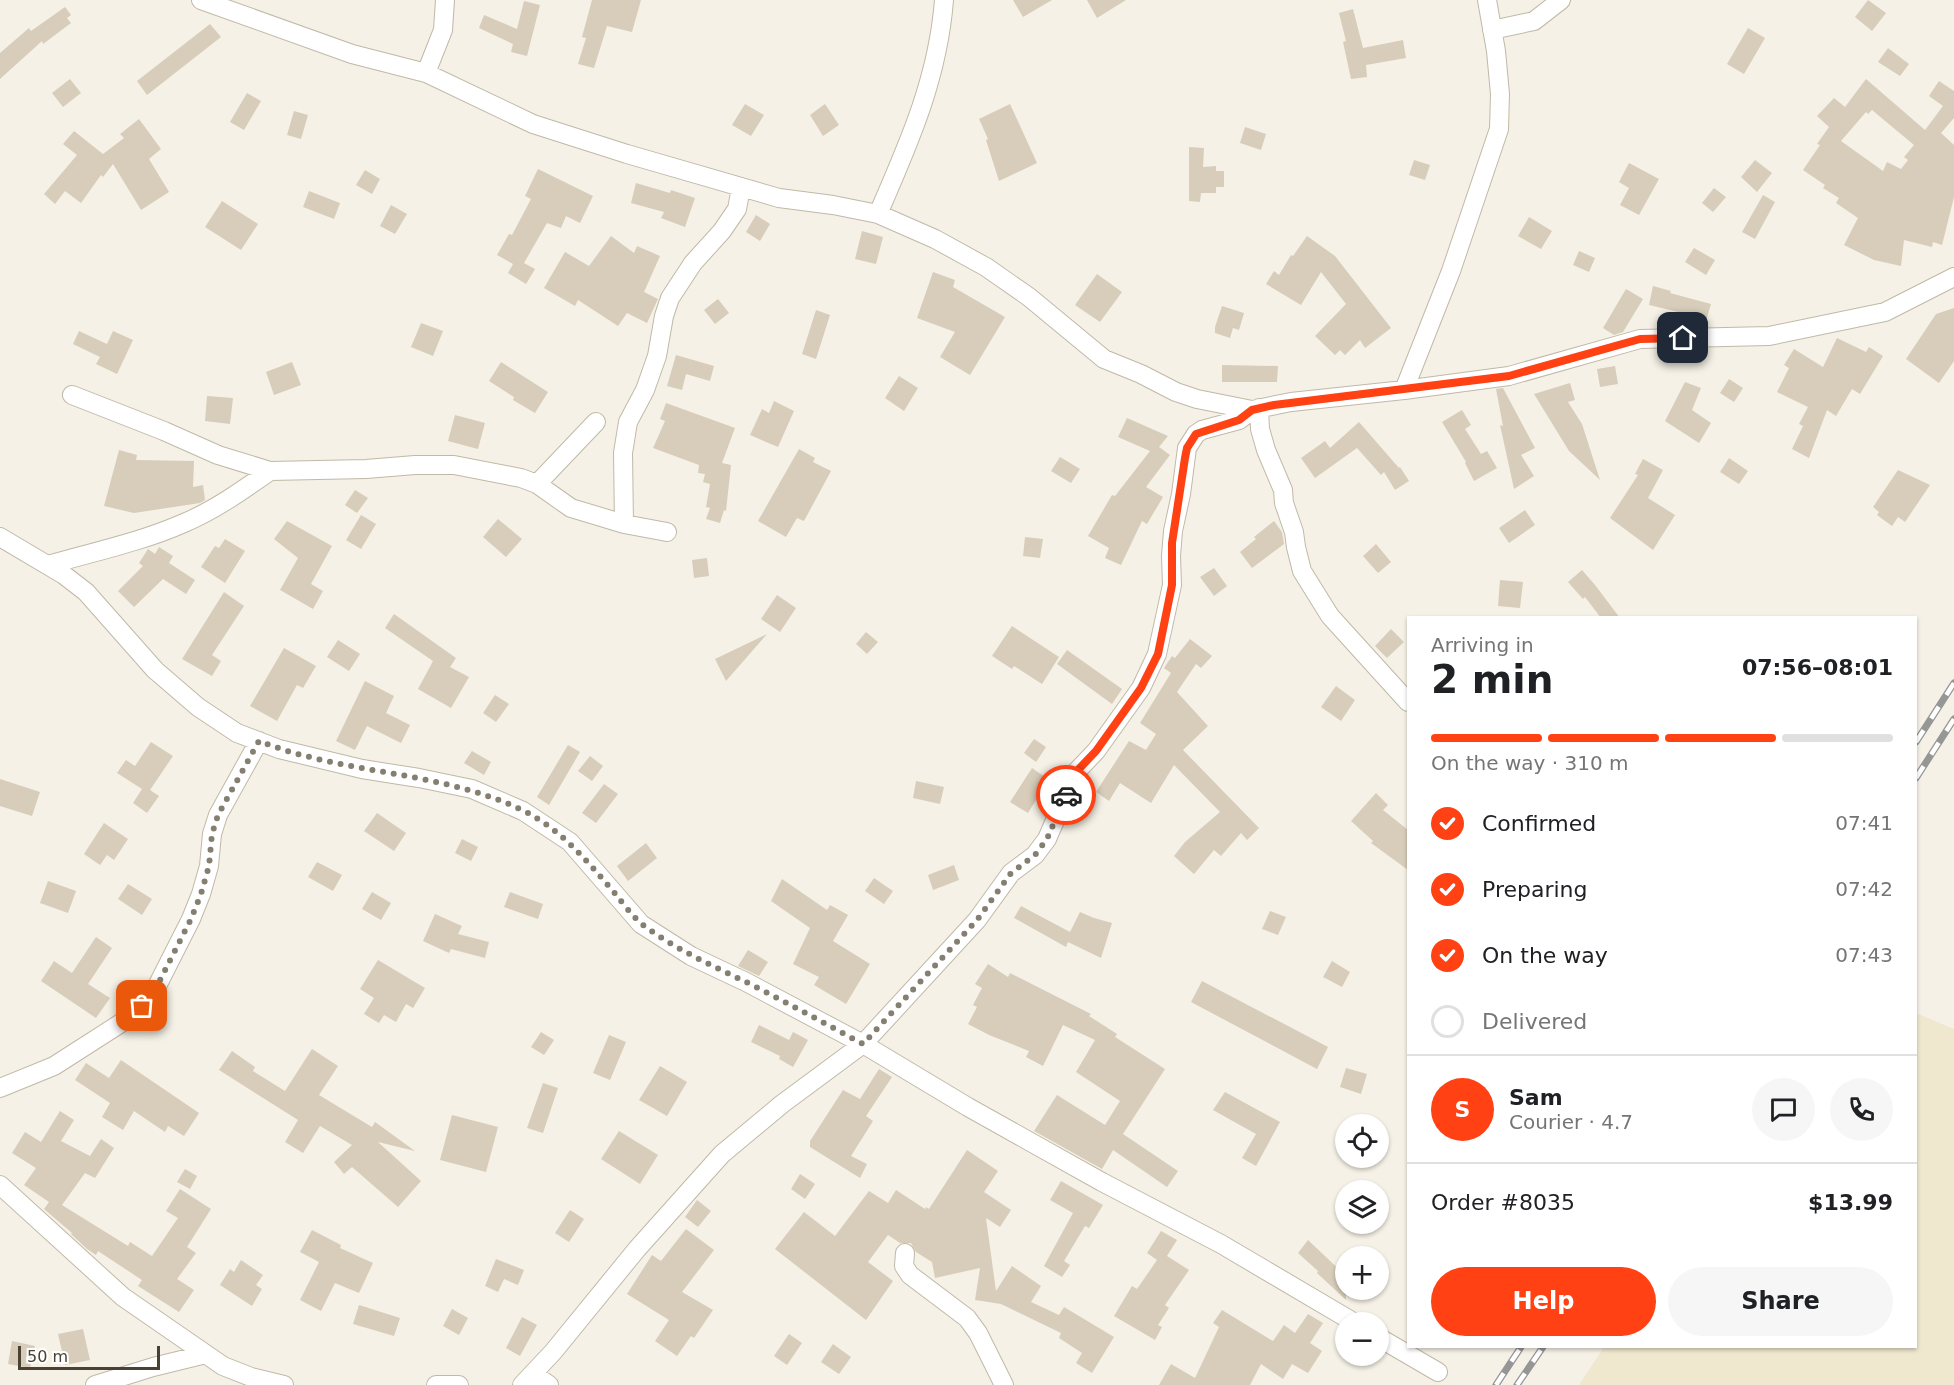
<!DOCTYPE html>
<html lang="en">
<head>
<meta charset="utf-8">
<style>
	:root { --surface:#fff; --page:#f6f6f6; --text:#202124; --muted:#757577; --line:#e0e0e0; --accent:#ff4113 }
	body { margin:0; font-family:"DejaVu Sans",sans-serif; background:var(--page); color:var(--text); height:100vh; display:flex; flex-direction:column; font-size:22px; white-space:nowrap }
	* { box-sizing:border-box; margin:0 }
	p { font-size:20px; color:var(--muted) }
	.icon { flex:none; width:33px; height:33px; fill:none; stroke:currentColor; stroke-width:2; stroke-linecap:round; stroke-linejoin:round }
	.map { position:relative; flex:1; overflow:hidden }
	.panel { position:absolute; left:1407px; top:616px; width:510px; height:732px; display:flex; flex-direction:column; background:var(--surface); border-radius:0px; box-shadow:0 2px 4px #0004 }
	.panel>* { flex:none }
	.fabs { position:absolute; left:1335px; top:1114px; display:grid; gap:12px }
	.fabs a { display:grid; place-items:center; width:54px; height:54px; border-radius:50%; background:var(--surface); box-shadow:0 2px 4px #0004; font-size:30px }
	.scale { position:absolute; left:18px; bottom:15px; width:142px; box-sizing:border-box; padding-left:6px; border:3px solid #484134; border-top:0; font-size:16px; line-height:21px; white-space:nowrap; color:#484134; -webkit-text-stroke:4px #fff; paint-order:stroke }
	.pin { position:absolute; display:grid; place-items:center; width:51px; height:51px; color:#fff; margin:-26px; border-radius:12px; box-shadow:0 3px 9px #0006 }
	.courier { position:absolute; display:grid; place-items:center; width:60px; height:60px; margin:-30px; border:4px solid #ff4113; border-radius:50%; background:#fff; color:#222; box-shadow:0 2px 8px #0007 }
	.overview em { font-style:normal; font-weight:600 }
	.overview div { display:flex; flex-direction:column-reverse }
	.overview { display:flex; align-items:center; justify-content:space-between; height:102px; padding:0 24px }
	h1 { font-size:39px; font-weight:600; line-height:45px }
	.bar { display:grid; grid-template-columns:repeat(4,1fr); gap:9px 6px; align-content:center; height:72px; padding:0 24px }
	.bar i { height:8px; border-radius:4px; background:var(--line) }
	.bar .active { background:var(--accent) }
	.bar p { grid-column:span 4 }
	.line { display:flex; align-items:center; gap:15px; padding:0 24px; border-top:2px solid var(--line) }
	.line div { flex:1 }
	.round { display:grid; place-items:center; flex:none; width:63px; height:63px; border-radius:32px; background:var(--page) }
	ol { padding:0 24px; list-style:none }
	li { display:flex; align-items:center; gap:18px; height:66px }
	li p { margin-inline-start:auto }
	li .icon { padding:6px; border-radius:50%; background:var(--accent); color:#fff; stroke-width:4 }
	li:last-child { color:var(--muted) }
	li i { width:33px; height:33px; border:3px solid var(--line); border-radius:50% }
	.button { display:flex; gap:12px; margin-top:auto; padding:12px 24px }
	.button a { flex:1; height:69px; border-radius:36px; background:var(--accent); color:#fff; font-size:24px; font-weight:600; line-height:69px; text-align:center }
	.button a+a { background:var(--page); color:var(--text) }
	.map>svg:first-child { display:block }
</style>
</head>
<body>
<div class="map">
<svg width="1954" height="1385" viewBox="0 0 1954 1385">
	<rect width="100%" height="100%" fill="#f5f1e6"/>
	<path fill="#efe7ce" d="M1916 1013 1954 1029V1385H1579L1604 1347H1916Z"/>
	<path fill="#d7cdba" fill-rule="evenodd" d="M592 0H641L632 32 607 26 594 68 578 64 586 38 582 37Z
		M1013 0H1052L1023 17Z
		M1087 0H1126L1097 18Z
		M1868 0 1886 13 1872 31 1855 17Z
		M524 1 540 5 527 56 511 52 513 44 479 28 484 15 517 29Z
		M65 7 71 15 67 18 71 23 43 44 42 41 0 79V53L29 28 31 31Z
		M1353 9 1363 48 1403 40 1406 58 1366 65 1367 77 1351 79 1343 42 1346 41 1339 13Z
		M210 24 221 37 147 95 137 81Z
		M1748 28 1765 38 1744 74 1727 64Z
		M1888 48 1909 64 1900 76 1878 62Z
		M70 79 81 93 63 107 52 93Z
		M1866 79 1925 130 1943 106 1929 96 1939 81 1954 91V118L1941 133 1954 145V197L1942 245 1933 242 1932 247 1904 240 1901 266 1874 260 1844 245 1858 218 1836 203 1839 198 1823 188 1825 185 1803 170 1820 145 1817 144 1829 127 1817 116 1834 98 1845 107ZM1872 110 1914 145 1904 157 1908 160 1901 169 1887 162 1883 171 1841 141 1866 112 1868 114Z
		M247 93 261 101 244 130 230 122Z
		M745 104 764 115 751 136 732 125Z
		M825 104 839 125 823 136 810 115Z
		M1010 104 1037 163 999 181 986 140 988 139 979 119Z
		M294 111 308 115 301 139 287 135Z
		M139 119 161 149 149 159 169 192 141 210 113 164 103 177 101 175 81 203 65 191 55 204 44 194 77 155 63 144 74 131 103 154 124 138 120 134Z
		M1245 127 1266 134 1261 150 1240 143Z
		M1189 147 1204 148 1203 167 1216 166V171H1224V187H1216V193H1201L1200 202 1189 201Z
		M1414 160 1430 165 1425 180 1409 175Z
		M1755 160 1772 173 1757 192 1741 177Z
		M1629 163 1659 179 1639 215 1620 205 1629 188 1619 182Z
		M538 169 593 196 580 223 566 216 561 228 547 223 524 263 535 269 526 284 508 273 513 264 497 255 509 234 512 235 531 199 525 196Z
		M365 170 380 179 372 194 356 185Z
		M636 183 670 193 671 190 695 198 685 227 661 218 664 212 631 203Z
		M1714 188 1726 197 1713 212 1702 203Z
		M309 191 340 203 334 219 303 207Z
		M1763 195 1775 202 1755 239 1742 232Z
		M222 201 258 224 241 250 205 227Z
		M391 205 407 214 395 234 380 226Z
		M756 215 770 224 760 241 746 232Z
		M1529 217 1552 231 1541 249 1518 236Z
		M862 231 883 237 876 264 855 259Z
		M611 236 634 253 637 246 660 256 644 292 658 299 647 323 627 313 618 326 578 300 575 306 544 288 565 252 589 266Z
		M1307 236 1335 256 1391 328 1365 348 1360 340 1345 355 1340 350 1335 355 1315 336 1346 304 1321 272 1301 305 1266 284 1274 271 1279 275 1291 255 1293 256Z
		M1694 248 1715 260 1706 275 1685 262Z
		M1579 251 1595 258 1589 272 1573 265Z
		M933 272 955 280 953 287 1005 317 970 375 940 357 955 332 917 318Z
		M1097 274 1122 292 1100 322 1075 305Z
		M1653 286 1671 291 1670 293 1711 304 1705 324 1690 320 1691 315 1649 305Z
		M1626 289 1643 299 1623 332 1614 335 1603 328Z
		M718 299 729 313 715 324 704 310Z
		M1222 306 1244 313 1239 330 1233 328 1230 338 1215 333V327Z
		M1954 308V361L1939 383 1906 359 1936 314Z
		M816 310 830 315 816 359 802 354Z
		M421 323 443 331 433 356 411 347Z
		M79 331 107 344 113 331 133 340 117 374 96 364 100 357 73 344Z
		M1837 338 1866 352 1869 347 1883 356 1860 394 1852 389 1836 416 1827 410 1809 458 1792 449 1803 426 1799 424 1808 407 1777 392 1789 368 1784 365 1794 349 1823 367Z
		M676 355 714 366 710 381 686 374 682 390 667 386Z
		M292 362 301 385 274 395 266 372Z
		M501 362 548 392 535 413 513 400 514 397 489 381Z
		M1222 365 1278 366 1277 382H1222Z
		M1615 366 1618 384 1600 387 1597 369Z
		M899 376 918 388 904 411 885 398Z
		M1729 379 1743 388 1734 402 1720 393Z
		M1685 382 1701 388 1692 410 1711 423 1699 443 1665 421Z
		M1570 383 1575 400 1568 402 1582 424 1600 480 1569 451 1534 394Z
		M1503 388 1535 448 1521 455 1534 476 1514 489 1500 425 1503 426 1496 389Z
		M207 396 233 398 230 424 205 421Z
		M774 401 794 411 778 447 750 435 762 409 769 413Z
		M666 403 735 428 722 463 731 465 726 511 724 510 720 523 706 519 710 508 706 507 710 484 703 482 705 474 698 473 699 465 653 448 665 421 660 419Z
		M1462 410 1471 425 1465 429 1481 454 1487 451 1497 468 1474 481 1465 463 1466 462 1442 422Z
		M455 415 485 423 478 449 448 441Z
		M1127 418 1168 436 1159 447 1170 455 1146 487 1163 497 1147 524 1142 521 1121 565 1105 558 1109 548 1088 536 1112 495 1115 496 1150 451 1118 437Z
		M1359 422 1399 468 1400 467 1409 481 1395 490 1384 472 1381 475 1357 448 1315 478 1301 458 1325 441 1330 448Z
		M799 449 815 458 813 462 831 471 804 521 797 518 786 537 758 521Z
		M119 450 137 455 136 460 194 461 193 487 203 485 205 500 200 503 134 513 104 506Z
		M1060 457 1080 469 1071 483 1051 471Z
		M1729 458 1748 471 1739 484 1720 472Z
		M1643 459 1663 470 1648 498 1675 515 1653 550 1610 518 1638 475 1635 474Z
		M1898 470 1930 485 1905 522 1898 517 1892 526 1877 515 1879 512 1873 507Z
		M355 490 368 498 357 513 345 505Z
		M1525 510 1535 525 1509 543 1499 528Z
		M361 515 376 524 361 549 346 540Z
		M498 519 522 539 506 557 483 537Z
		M287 521 332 546 311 584 323 591 313 609 280 590 298 558 274 539Z
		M1274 521 1282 532 1284 544 1252 568 1240 552 1256 539 1254 537Z
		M1025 537 1043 539 1040 558 1023 556Z
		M225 539 245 551 225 583 201 567 215 546 219 548Z
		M1376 544 1391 562 1378 573 1363 556Z
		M159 547 173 556 169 563 195 580 186 594 163 579 134 607 118 591 143 566 139 563 148 549 155 554Z
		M707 558 709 576 694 578 692 560Z
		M1214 568 1227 586 1214 596 1200 577Z
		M1582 570 1595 585 1620 618H1601L1585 597 1583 599 1568 582Z
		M1500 580 1523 582 1520 608 1498 606Z
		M224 592 244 606 212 655 221 661 212 676 182 659Z
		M777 595 796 608 780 632 761 619Z
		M394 614 456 658 450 667 469 677 451 708 418 689 433 661 385 628Z
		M1012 626 1059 657 1042 684 1014 666 1012 669 992 656Z
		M1391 629 1404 642 1387 658 1375 646Z
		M866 632 878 642 867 654 856 644Z
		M767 634 726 681 715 659Z
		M1190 639 1212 656 1201 668 1196 664 1177 692 1208 726 1183 750 1259 828 1247 840 1241 833 1221 856 1214 850 1194 874 1174 856 1185 842 1220 812 1174 765 1151 803 1120 783 1109 801 1096 792 1129 741 1146 750 1156 734 1140 723 1171 673 1164 668 1172 656 1175 658Z
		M338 640 360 654 349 671 327 657Z
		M284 648 316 666 303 688 297 685 277 721 250 706Z
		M1067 650 1122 689 1112 704 1057 664Z
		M365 681 394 696 386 713 410 725 401 743 367 726 355 750 336 741Z
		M1336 686 1355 700 1341 721 1321 707Z
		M495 695 509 704 496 722 483 713Z
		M1034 739 1046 747 1036 762 1024 753Z
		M151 742 173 756 150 790 159 796 147 813 133 803 142 789 117 773 126 760 135 766Z
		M568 745 580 752 549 805 537 797Z
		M472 751 491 762 484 775 464 763Z
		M590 756 603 766 592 781 578 771Z
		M1032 768 1058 786 1052 799 1041 792 1028 813 1010 802Z
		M0 779 40 792 32 816 0 806Z
		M916 781 944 787 940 804 913 798Z
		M604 784 618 794 596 823 582 813Z
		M1376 793 1388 805 1383 810 1408 830V870L1371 843 1373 841 1351 821Z
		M377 813 406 833 394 851 364 831Z
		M104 823 128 839 114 860 107 855 100 865 84 854Z
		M462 839 478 847 471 861 455 853Z
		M646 843 657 858 628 881 617 866Z
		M317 862 342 875 333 891 308 877Z
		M954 865 959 880 933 890 928 875Z
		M874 878 893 891 884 904 865 891Z
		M782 879 827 910 830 905 848 915 833 941 870 964 846 1004 814 985 819 977 793 964 810 928 771 901Z
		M48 881 76 891 68 913 40 903Z
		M128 884 152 899 142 915 118 899Z
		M372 892 391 903 381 920 362 909Z
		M510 892 543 904 538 919 504 907Z
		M1021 906 1070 932 1080 912 1094 918 1112 923 1101 958 1068 942 1066 947 1014 918Z
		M1270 911 1286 917 1278 935 1262 929Z
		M435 914 462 926 458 934 489 942 485 958 451 949 449 953 423 941Z
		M96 937 112 948 88 984 110 998 96 1018 41 981 54 961 72 973Z
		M748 950 768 962 759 976 738 966Z
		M378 960 425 988 413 1008 406 1004 396 1022 384 1015 379 1023 364 1014 374 998 360 989Z
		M1332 961 1350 972 1342 987 1323 977Z
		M988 964 1008 977 1010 973 1091 1014 1089 1016 1117 1034 1115 1037 1165 1069 1123 1134 1178 1171 1167 1187 1113 1150 1102 1169 1034 1131 1057 1095 1105 1125 1120 1101 1076 1072 1095 1040 1063 1025 1043 1066 1026 1057 1029 1051 989 1035 968 1024 977 1007 973 1005 982 988 975 984Z
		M1202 981 1328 1047 1317 1069 1191 1002Z
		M759 1025 789 1040 793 1032 808 1040 793 1067 779 1059 780 1056 751 1042Z
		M541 1032 554 1040 544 1055 531 1047Z
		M609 1035 626 1042 610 1080 593 1073Z
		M312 1049 338 1066 319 1095 372 1127 375 1122 415 1151 378 1142 421 1181 398 1207 352 1167 344 1174 334 1162 352 1145 320 1126 303 1153 285 1142 298 1120 219 1070 232 1051 255 1067 253 1071 285 1091Z
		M121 1060 199 1113 184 1136 168 1126 165 1132 134 1111 123 1130 102 1117 110 1103 75 1080 86 1063 109 1078Z
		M660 1066 687 1082 667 1116 639 1100Z
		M1346 1068 1367 1074 1361 1094 1340 1087Z
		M879 1069 892 1077 866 1116 873 1121 851 1156 867 1164 860 1178 810 1147V1141L843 1090 860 1099Z
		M543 1083 558 1088 543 1133 527 1128Z
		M1225 1092 1280 1122 1256 1166 1242 1158 1256 1134 1213 1110Z
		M60 1111 74 1120 61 1141 90 1156 101 1139 114 1148 95 1178 85 1173 62 1205 128 1246 130 1242 152 1256 178 1218 166 1211 180 1189 211 1209 187 1247 196 1253 177 1279 194 1290 179 1312 138 1286 142 1280 98 1251 96 1255 87 1249 71 1234 72 1233 44 1209 49 1202 24 1185 36 1168 12 1153 25 1132 41 1142Z
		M452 1115 498 1127 486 1172 440 1160Z
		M619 1131 658 1155 640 1184 601 1159Z
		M967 1150 998 1171 984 1192 1011 1210 1000 1227 986 1218 996 1291 1012 1266 1041 1286 1031 1302 1059 1315 1064 1307 1114 1337 1092 1373 1076 1363 1082 1353 1059 1338 1061 1333 1001 1304 975 1300 980 1268 935 1278 932 1262 916 1252 911 1243H900L888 1235 868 1262 893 1281 866 1320 775 1249 804 1212 835 1236 869 1191 888 1203 896 1190 925 1209 926 1207 929 1209Z
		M185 1169 197 1176 190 1189 177 1182Z
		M800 1174 815 1184 805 1199 791 1189Z
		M1061 1181 1103 1205 1089 1228 1085 1226 1064 1261 1070 1265 1062 1277 1044 1266 1073 1213 1050 1200Z
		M697 1200 711 1211 698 1227 685 1217Z
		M570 1210 584 1219 569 1242 555 1233Z
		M686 1229 714 1250 682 1292 713 1310 694 1338 691 1336 677 1356 655 1341 669 1320 627 1294 652 1255 661 1261Z
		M312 1230 341 1245 340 1248 373 1263 359 1293 335 1283 321 1311 300 1300 319 1262 300 1252Z
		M1161 1231 1177 1240 1167 1256 1189 1270 1165 1305 1169 1308 1158 1325 1162 1327 1155 1340 1114 1316 1132 1286 1137 1289 1157 1260 1147 1253Z
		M1308 1240 1346 1276V1300L1317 1273 1318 1271 1298 1253Z
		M496 1259 524 1270 518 1285 504 1279 498 1292 485 1286Z
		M241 1260 263 1275 256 1285 262 1289 252 1306 220 1285 230 1269 234 1272Z
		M359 1305 400 1318 394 1336 353 1324Z
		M452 1309 468 1318 459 1335 443 1326Z
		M1222 1310 1273 1341 1284 1325 1295 1333 1308 1314 1323 1323 1310 1343 1322 1351 1308 1373 1292 1364 1283 1379 1261 1364 1250 1385H1159L1171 1364 1195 1378 1219 1327 1213 1323Z
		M522 1317 537 1325 520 1356 506 1348Z
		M83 1329 90 1360 65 1365 58 1334Z
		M789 1334 802 1343 787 1365 774 1356Z
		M12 1341 35 1346 30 1368 8 1364Z
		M833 1344 851 1357 839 1374 821 1362Z"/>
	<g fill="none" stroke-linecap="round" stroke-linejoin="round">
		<g stroke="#c1b9a7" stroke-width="20">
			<path id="minor" d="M201 0 352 54 426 73 533 124 627 154 779 198 833 205 878 214 935 239 986 267 1029 297 1104 359 1141 374 1176 392 1197 399 1252 410 1291 402 1404 390 1509 376 1640 339 1769 336 1885 312 1954 277
				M1492 30 1534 21 1561 0
				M426 73 443 30 445 0
				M878 214C909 143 938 78 944 0
				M1404 390 1451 271 1499 129 1500 94 1496 51 1487 0
				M72 395 164 431 218 455 270 471 366 469 415 465H454L521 478 537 484 571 508 624 524 667 532
				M1259 408 1260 429 1266 450 1283 490 1284 503 1294 532 1296 547 1302 571 1330 616 1408 702
				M537 484 596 422
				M624 524 623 453 628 422 645 390 657 356 664 316 670 298 693 263 722 231 737 209 741 188
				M0 537 64 575 86 592 155 670 198 707 237 733 279 749 362 769 419 778 472 789 523 811 570 842 641 924 691 956 746 982 863 1044 968 1107 1102 1182 1221 1244 1355 1323
				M48 565C93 552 141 542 184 523 215 510 243 490 270 471
				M0 1088 54 1066 132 1016 152 996 191 919 201 894 209 866 212 834 218 815 259 741
				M0 1185 123 1297 223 1366 251 1377 284 1385
				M905 1253 904 1266 910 1275 967 1318 978 1333 1004 1385
				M1378 1337 1438 1372
				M533 1374 549 1385
				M95 1385 153 1367 206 1354
				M436 1385H459
				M522 1385 553 1352 637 1249 722 1154 782 1104 863 1044 977 920 1011 873 1035 855 1047 839 1076 772 1096 751 1141 688 1157 654 1172 585 1171 556 1173 531 1181 494 1187 448 1196 434 1202 430 1239 420 1252 410"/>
		</g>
		<use href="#minor" stroke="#fff" stroke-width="18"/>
		<g stroke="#969696" stroke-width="7">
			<path id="rail" d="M1916 742 1954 683
				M1916 778 1954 719
				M1496 1385 1521 1347
				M1517 1385 1543 1347"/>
		</g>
		<use href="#rail" stroke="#fff" stroke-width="4.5" stroke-dasharray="14" stroke-linecap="butt"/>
	</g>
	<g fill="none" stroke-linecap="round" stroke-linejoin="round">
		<path stroke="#857f72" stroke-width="6" stroke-dasharray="0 10.8" d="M142 1006 152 996 191 919 201 894 209 866 212 834 218 815 259 741C344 775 439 770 522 810 561 829 585 859 613 891 622 902 632 916 643 925 675 949 711 965 746 982 786 1002 824 1023 863 1044L977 920 1011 873 1035 855 1047 839 1066 795"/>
		<path stroke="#ff4113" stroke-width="8" d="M1066 795 1076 772 1096 751 1141 688 1158 654 1172 585V543L1185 458 1187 448 1196 434 1239 420 1252 410 1274 405 1509 376 1640 339 1683 338"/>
	</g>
</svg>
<div class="fabs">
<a><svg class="icon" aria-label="locate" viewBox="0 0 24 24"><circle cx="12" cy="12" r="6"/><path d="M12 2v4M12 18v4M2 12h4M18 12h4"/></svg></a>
<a><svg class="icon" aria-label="layers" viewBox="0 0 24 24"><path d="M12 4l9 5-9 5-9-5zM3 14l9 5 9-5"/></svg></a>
<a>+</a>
<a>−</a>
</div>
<div class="scale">50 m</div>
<div class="pin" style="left:142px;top:1006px;background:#ea580c"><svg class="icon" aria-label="bag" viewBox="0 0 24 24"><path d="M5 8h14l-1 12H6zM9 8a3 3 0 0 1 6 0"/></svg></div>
<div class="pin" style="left:1683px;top:338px;background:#1f2937"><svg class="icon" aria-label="home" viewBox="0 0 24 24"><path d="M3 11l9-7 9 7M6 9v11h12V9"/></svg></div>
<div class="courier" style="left:1066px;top:795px"><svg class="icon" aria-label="car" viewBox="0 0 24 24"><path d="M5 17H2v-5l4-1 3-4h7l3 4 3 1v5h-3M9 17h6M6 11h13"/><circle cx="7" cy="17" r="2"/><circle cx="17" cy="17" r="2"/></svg></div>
<section class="panel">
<div class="overview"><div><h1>2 min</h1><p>Arriving in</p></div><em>07:56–08:01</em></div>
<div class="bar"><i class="active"></i><i class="active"></i><i class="active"></i><i></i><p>On the way · 310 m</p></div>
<ol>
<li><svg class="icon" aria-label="check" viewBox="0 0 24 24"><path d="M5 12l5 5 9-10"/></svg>Confirmed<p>07:41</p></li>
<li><svg class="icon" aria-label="check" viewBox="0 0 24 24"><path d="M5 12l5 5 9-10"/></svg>Preparing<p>07:42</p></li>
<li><svg class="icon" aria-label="check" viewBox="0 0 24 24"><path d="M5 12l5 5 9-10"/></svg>On the way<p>07:43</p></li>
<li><i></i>Delivered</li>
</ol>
<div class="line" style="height:108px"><b class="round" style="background:var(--accent);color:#fff">S</b><div><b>Sam</b><p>Courier · 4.7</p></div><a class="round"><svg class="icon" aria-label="chat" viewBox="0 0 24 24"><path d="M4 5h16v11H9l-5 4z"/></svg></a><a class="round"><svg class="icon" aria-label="phone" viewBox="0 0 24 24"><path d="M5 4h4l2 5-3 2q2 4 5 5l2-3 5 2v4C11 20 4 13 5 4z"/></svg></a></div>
<div class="line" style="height:78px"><div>Order #8035</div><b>$13.99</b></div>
<div class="button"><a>Help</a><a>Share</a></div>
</section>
</div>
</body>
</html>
